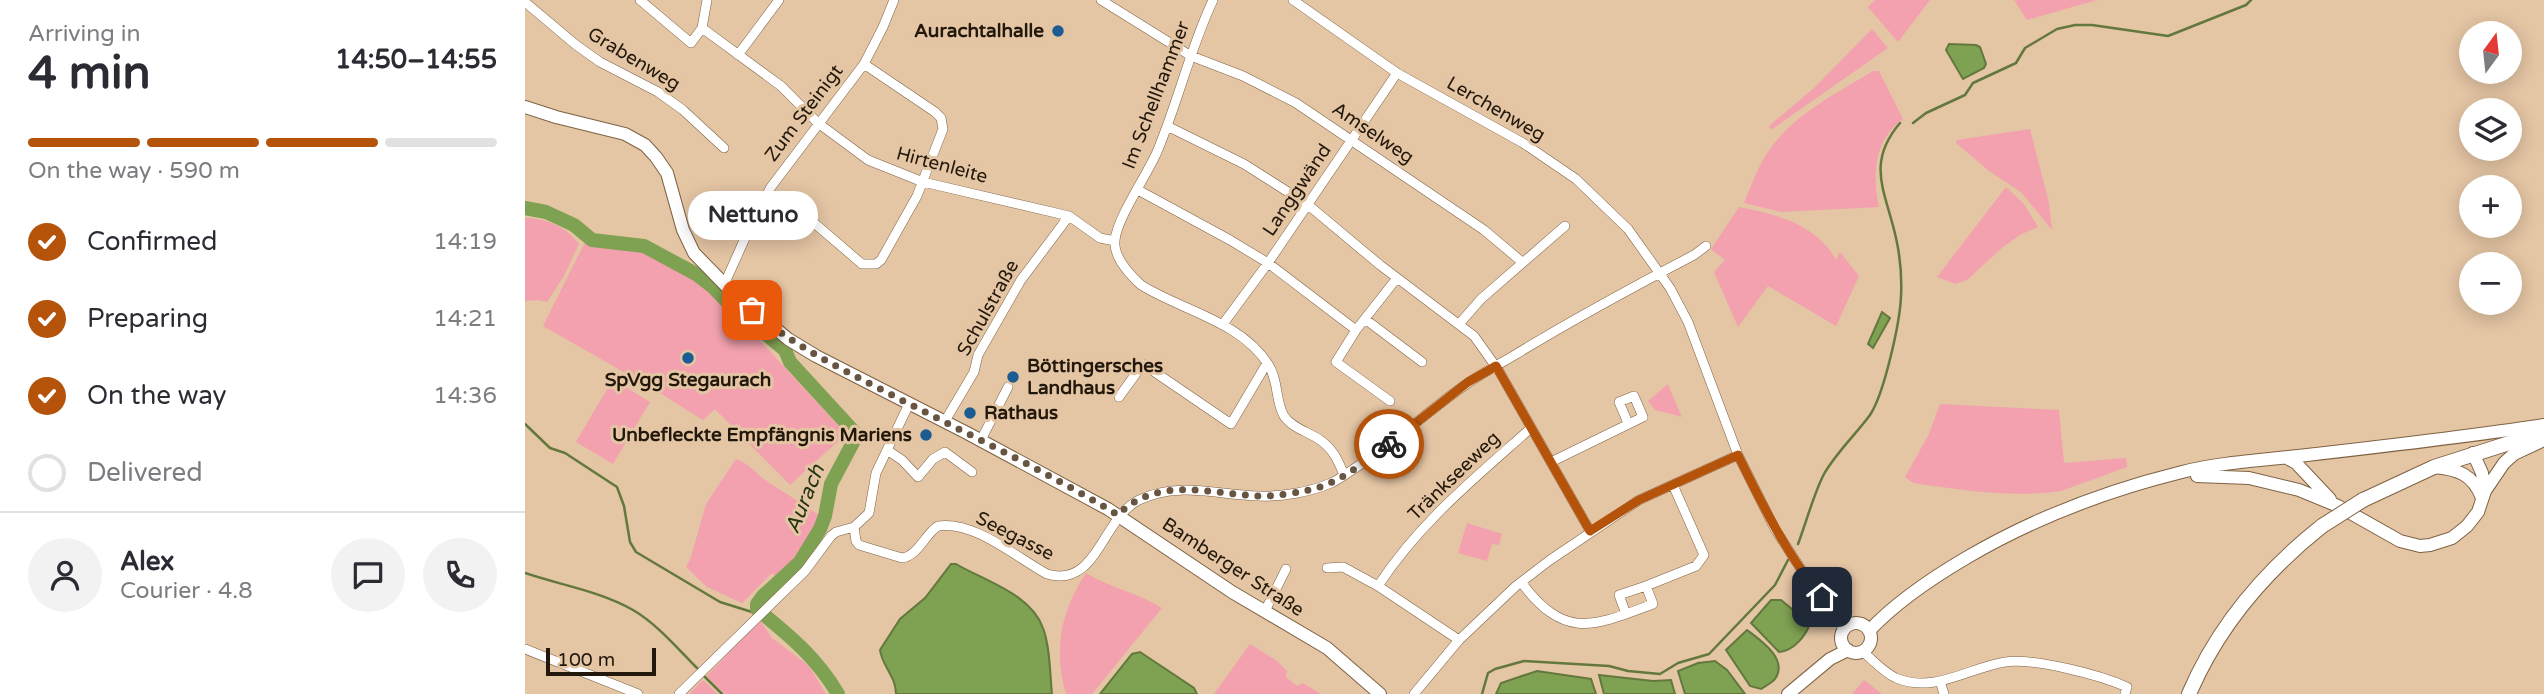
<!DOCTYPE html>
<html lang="en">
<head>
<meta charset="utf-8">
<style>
	:root { --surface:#fff; --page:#f2f2f3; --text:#2b2b33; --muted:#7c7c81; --line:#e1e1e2; --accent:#b45309 }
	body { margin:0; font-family:"Varela Round",sans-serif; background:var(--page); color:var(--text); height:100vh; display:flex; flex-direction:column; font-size:26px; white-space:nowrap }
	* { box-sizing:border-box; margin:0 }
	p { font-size:23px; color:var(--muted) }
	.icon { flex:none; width:38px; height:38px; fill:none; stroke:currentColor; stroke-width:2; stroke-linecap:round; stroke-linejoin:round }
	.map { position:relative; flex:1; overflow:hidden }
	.drawer { display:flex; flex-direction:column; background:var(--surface); width:525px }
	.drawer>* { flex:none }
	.needle { width:46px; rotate:15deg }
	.fabs { position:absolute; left:1934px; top:21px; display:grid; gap:14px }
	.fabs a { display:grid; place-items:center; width:63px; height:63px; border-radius:50%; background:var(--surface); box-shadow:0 4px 18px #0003; font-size:35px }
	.scale { position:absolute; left:21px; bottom:18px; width:110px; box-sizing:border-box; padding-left:7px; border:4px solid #23180c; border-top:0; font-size:19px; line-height:24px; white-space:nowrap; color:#23180c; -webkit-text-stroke:5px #e4c5a4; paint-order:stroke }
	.pin { position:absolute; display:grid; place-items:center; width:60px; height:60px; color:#fff; margin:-30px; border-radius:14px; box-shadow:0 4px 10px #0006 }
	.courier { position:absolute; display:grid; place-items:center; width:70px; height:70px; margin:-35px; border:5px solid #b45309; border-radius:50%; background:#fff; color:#222; box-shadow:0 2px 9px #0007 }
	.bubble { position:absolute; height:49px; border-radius:24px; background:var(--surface); box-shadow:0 4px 18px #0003; font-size:23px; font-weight:700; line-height:49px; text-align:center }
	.summary em { font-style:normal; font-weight:700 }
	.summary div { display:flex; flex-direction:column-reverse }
	.summary { display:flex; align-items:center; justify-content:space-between; height:119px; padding:0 28px }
	h1 { font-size:46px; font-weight:700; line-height:52px }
	.bar { display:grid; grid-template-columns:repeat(4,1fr); gap:10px 7px; align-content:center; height:84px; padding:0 28px }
	.bar i { height:9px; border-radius:5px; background:var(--line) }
	.bar .on { background:var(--accent) }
	.bar p { grid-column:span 4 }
	.line { display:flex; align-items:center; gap:18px; padding:0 28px; border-top:2px solid var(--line) }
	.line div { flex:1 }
	.round { display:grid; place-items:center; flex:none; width:74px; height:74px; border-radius:37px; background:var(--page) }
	ol { padding:0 28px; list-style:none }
	li { display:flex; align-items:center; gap:21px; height:77px }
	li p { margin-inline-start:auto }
	li .icon { padding:7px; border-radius:50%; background:var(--accent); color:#fff; stroke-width:4 }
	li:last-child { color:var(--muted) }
	li i { width:38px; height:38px; border:4px solid var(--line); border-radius:50% }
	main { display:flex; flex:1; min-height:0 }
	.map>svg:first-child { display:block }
</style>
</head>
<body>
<main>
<section class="drawer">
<div class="summary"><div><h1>4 min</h1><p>Arriving in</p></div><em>14:50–14:55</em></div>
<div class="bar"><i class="on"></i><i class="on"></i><i class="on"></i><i></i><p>On the way · 590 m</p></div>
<ol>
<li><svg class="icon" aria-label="check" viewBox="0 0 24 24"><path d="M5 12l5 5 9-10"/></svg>Confirmed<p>14:19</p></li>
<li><svg class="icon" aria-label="check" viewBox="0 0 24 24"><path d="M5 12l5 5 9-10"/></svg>Preparing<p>14:21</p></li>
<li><svg class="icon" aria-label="check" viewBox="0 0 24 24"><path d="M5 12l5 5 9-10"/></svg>On the way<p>14:36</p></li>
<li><i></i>Delivered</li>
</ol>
<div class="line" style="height:126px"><a class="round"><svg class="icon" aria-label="person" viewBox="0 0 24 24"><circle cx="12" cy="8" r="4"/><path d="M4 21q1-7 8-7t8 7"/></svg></a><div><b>Alex</b><p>Courier · 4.8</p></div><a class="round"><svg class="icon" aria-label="chat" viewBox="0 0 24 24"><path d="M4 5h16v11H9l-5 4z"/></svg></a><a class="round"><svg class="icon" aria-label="phone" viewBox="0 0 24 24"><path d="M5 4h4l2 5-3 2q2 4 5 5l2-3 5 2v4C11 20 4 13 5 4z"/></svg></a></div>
</section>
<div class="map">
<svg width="2019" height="694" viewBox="0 0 2019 694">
	<rect width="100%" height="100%" fill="#e4c5a4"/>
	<path fill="#f3a1af" d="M1350 0H1405L1373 42 1343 7Z
		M1489 0H1572L1502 20Z
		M1347 29 1363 48 1246 130 1244 126 1289 88Z
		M1348 71H1354L1378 119C1349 140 1347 175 1354 207L1256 212 1219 203C1225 188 1231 172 1239 158 1263 117 1309 95 1348 71Z
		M1505 129 1524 203 1527 230 1496 192 1464 171 1431 143 1432 140Z
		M1481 187 1499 204 1513 227 1495 235 1478 247 1442 280 1430 284 1412 277Z
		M215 194 232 206 226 217 209 204Z
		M1214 207C1250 214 1292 224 1311 260L1315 252 1334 276 1311 326 1243 286 1213 327 1189 272 1200 260 1186 249Z
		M0 218C20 218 42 227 54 244L39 276 22 302 12 300 0 301Z
		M60 242 109 245 183 284 321 434 265 485 190 409 178 420 125 387 18 326Z
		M88 379 125 402 88 464 51 442Z
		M1143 384V385L1157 417 1130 410 1123 401Z
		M1415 404 1534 410 1539 463 1601 458 1602 467 1536 491C1486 498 1437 490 1388 483L1380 477 1404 434Z
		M211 459C224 463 232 475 243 482 261 494 279 504 296 517L285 542 254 580 247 573 217 603 182 587 161 567 165 560 181 504Z
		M942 523 977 534 974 545 967 544 962 561 933 553Z
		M561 573C586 588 613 593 637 608L567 694H541C528 650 536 611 561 573Z
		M235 620 247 638 284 666 301 694H199L182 676Z
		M725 644 752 661 762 671 761 677 772 686 778 683 796 694H689Z
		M178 680 193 694H164Z
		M1339 680 1357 694H1327Z"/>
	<path fill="#7fa152" stroke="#63783d" stroke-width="2" d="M1424 44 1451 45 1455 47 1461 64 1459 68 1438 79 1421 50Z
		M1357 312 1365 318 1348 348 1343 344Z
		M426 564H431C460 581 506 594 518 628 525 646 525 674 527 694H371C371 676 357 666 355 650L375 619 400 598Z
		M1246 600H1256L1285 624C1280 636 1269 651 1254 652L1226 623Z
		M1222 630C1235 640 1264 659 1250 679 1248 682 1240 686 1236 689L1225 686 1201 650Z
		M615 652 669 688 672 694H575L607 654Z
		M1190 661 1202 670 1220 694H1160L1153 671 1173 663Z
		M1012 671 1066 679 1071 694H971L976 683Z
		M1074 675 1128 681 1146 680 1150 694H1079Z"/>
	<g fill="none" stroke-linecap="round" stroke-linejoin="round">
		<path stroke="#63783d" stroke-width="2.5" d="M1388 123 1401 113 1440 95 1448 83 1491 63 1500 48 1532 29 1550 25H1567L1643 36 1721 5 1726 0
			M0 424 25 448 40 453 92 487 99 506 105 542 111 552 195 602 227 612 232 609
			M1273 544C1281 523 1289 493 1299 474 1311 453 1331 434 1345 415 1359 394 1375 323 1376 296 1377 277 1375 256 1371 238 1361 192 1340 164 1375 123
			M0 573C35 585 75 591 108 610 132 624 152 648 172 668
			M180 677 197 694
			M957 694 963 673 970 669 999 661 1084 666 1103 671 1135 674 1153 663 1184 654 1250 585 1263 560"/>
		<path stroke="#7fa152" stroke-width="14" d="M0 208 21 212 49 225 67 240 119 246 171 274 188 287 223 323 242 335 260 350 265 362 332 435 306 484 300 516 295 529 275 562 238 596 232 604V609C265 636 291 657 313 694"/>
		<g stroke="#7e6244" stroke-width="10">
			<path id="street" d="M115 0 166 43 177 28 182 0
				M576 0 666 56 718 76 771 103 959 230 997 262
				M688 0C665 49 653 102 632 152 622 175 592 218 590 240 588 257 604 274 616 285 658 311 715 321 743 364 754 381 750 401 759 416 767 428 784 432 795 440 808 449 813 460 819 475
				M768 0 872 73 998 143 1026 162 1051 179 1103 229 1145 288 1163 322 1213 455 1250 529 1283 580 1311 614 1318 629
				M0 2 51 45 75 62 133 92 158 110 199 148
				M177 28 256 86 293 123 343 160 398 182 544 216 575 238 590 241
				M213 55 254 0
				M642 126 719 164 782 204 855 265 949 336 974 371 1065 531
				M613 190 705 240 743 263 831 330
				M282 229 288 222 337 264H351L356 260 392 196 418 129 416 118 410 112 339 64
				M199 285 229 218 246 187 339 64 358 27 369 0
				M840 319 897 362
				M935 323 956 299 1040 226
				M698 324 743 263 872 73
				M594 397 618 364 706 424 742 363
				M865 401 811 362 831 330 872 278
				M420 421 449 372 453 355 496 280 544 216
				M456 440 483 387
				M362 450 377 460 393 477 408 459 420 452 447 472
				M1026 462 1118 417 1109 396 1094 402 1103 423
				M329 527 331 541 334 545 377 558C393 556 400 534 413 526 449 520 492 558 522 574 572 589 577 518 614 500 653 481 692 495 733 496 757 497 785 492 806 483 815 479 824 472 833 466 872 441 905 409 943 383 957 373 973 365 988 356 1047 320 1108 287 1169 255L1181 246
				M802 568 818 567 853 586 934 640
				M996 582C1040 641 1069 626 1128 604L1121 586 1171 566 1179 555 1148 485
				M853 586C894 523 951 477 1006 428
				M740 611 761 569
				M1101 614 1094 595 1121 586
				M1312 615 1326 623
				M0 649 113 694
				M1337 651C1348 660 1358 672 1371 678 1409 694 1443 668 1480 662 1510 658 1575 675 1602 687L1600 694
				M1416 684 1419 694
				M154 694 280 571 306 536 311 532 329 527 344 513 351 473 384 404
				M889 694 934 640 991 586 1025 560 1114 500 1213 455"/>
		</g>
		<g stroke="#7e6244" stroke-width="14">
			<path id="secondary" d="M0 107 31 117 100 134 120 145 131 157 142 173 158 230 169 253 209 294 263 339 291 356 442 433 583 509 707 592 802 648 855 694
				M1948 453 1957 473 1960 491
				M1762 458 1771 463 1805 499
				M1909 467C1932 469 1948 474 1957 498
				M1672 476 1724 478 1774 490 1813 506 1875 541 1895 546 1905 545 1927 538 1942 526 1953 512 1960 491 1979 463 1989 454 2019 440
				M1316 638a15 15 0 1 1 30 0a15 15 0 1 1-30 0Z
				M1344 631C1371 602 1407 578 1441 558 1509 518 1580 491 1657 472 1697 462 1741 460 1782 455 1861 446 1940 437 2019 425
				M1263 694 1305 659 1323 650"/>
		</g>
		<g stroke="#7e6244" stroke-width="16">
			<path id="primary" d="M1838 500 1909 467 2019 432
				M1664 694C1693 626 1739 572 1797 526"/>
		</g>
		<use href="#street" stroke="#fff" stroke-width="9"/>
		<use href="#secondary" stroke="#fff" stroke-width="12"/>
		<use href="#primary" stroke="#fff" stroke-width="14"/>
		<g stroke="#7e6244" stroke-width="16" stroke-linecap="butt">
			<path id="primary-bridge" d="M1797 526 1838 500"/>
		</g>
		<use href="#primary-bridge" stroke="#fff" stroke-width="14"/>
	</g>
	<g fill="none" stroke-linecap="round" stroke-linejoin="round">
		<path stroke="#675541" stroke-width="7" stroke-dasharray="0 12.6" d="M227 310C268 346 315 368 363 393 440 433 519 470 593 515 631 476 684 493 731 496 749 497 768 493 785 490 815 483 839 462 864 444"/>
		<path stroke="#b45309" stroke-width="9" d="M864 444 943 382 971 366 1065 531 1114 500 1213 455C1237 504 1261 554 1297 597"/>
	</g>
	<g fill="#1d5c92" stroke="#e4c5a4" stroke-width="2.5">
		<circle cx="533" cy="31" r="7"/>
		<circle cx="163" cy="358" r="7"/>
		<circle cx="488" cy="377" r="7"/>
		<circle cx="445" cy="413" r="7"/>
		<circle cx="401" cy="435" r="7"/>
	</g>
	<g text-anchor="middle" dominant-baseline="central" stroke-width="6" stroke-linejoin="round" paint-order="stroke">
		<g font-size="19" font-weight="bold" fill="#23180c" stroke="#e4c5a4" text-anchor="end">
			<text x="519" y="31">Aurachtalhalle</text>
			<text x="502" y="366" text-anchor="start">Böttingersches<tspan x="502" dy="22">Landhaus</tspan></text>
			<text x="163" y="380" text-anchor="middle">SpVgg Stegaurach</text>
			<text x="459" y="413" text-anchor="start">Rathaus</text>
			<text x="387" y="435">Unbefleckte Empfängnis Mariens</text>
		</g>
		<g font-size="19" fill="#23180c" stroke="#e4c5a4">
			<text transform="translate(109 59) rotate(31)">Grabenweg</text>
			<text transform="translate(631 95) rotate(-69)">Im Schellhammer</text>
			<text transform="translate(971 109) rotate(30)">Lerchenweg</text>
			<text transform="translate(279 113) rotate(-53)">Zum Steinigt</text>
			<text transform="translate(848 133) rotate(34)">Amselweg</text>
			<text transform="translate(417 165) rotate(15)">Hirtenleite</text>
			<text transform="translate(772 190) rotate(-56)">Langgwänd</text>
			<text transform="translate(463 308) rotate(-61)">Schulstraße</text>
			<text transform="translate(929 476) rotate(-44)">Tränkseeweg</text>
			<text transform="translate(490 536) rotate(27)">Seegasse</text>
			<text transform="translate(708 567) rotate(33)">Bamberger Straße</text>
		</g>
		<g font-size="21" font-style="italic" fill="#263513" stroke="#e4c5a4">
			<text transform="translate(280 499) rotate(-68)">Aurach</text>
		</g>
	</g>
</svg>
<div class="fabs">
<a><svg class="needle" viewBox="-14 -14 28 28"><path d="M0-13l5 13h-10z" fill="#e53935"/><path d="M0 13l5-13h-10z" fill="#7c7c81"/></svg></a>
<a><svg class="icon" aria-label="layers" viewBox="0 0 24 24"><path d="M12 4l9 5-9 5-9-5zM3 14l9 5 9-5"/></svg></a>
<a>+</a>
<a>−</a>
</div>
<div class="scale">100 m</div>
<div class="pin" style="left:227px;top:310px;background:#ea580c"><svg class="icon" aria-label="bag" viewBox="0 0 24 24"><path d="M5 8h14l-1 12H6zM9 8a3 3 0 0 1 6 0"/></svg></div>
<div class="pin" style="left:1297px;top:597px;background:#1f2937"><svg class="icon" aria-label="home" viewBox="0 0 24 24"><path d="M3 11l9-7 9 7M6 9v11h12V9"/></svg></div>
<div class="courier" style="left:864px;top:444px"><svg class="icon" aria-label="bike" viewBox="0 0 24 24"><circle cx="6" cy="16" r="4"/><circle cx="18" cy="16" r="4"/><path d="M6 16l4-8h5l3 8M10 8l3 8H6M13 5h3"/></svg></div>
<div class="bubble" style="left:163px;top:191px;width:130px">Nettuno</div>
</div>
</main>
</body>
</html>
